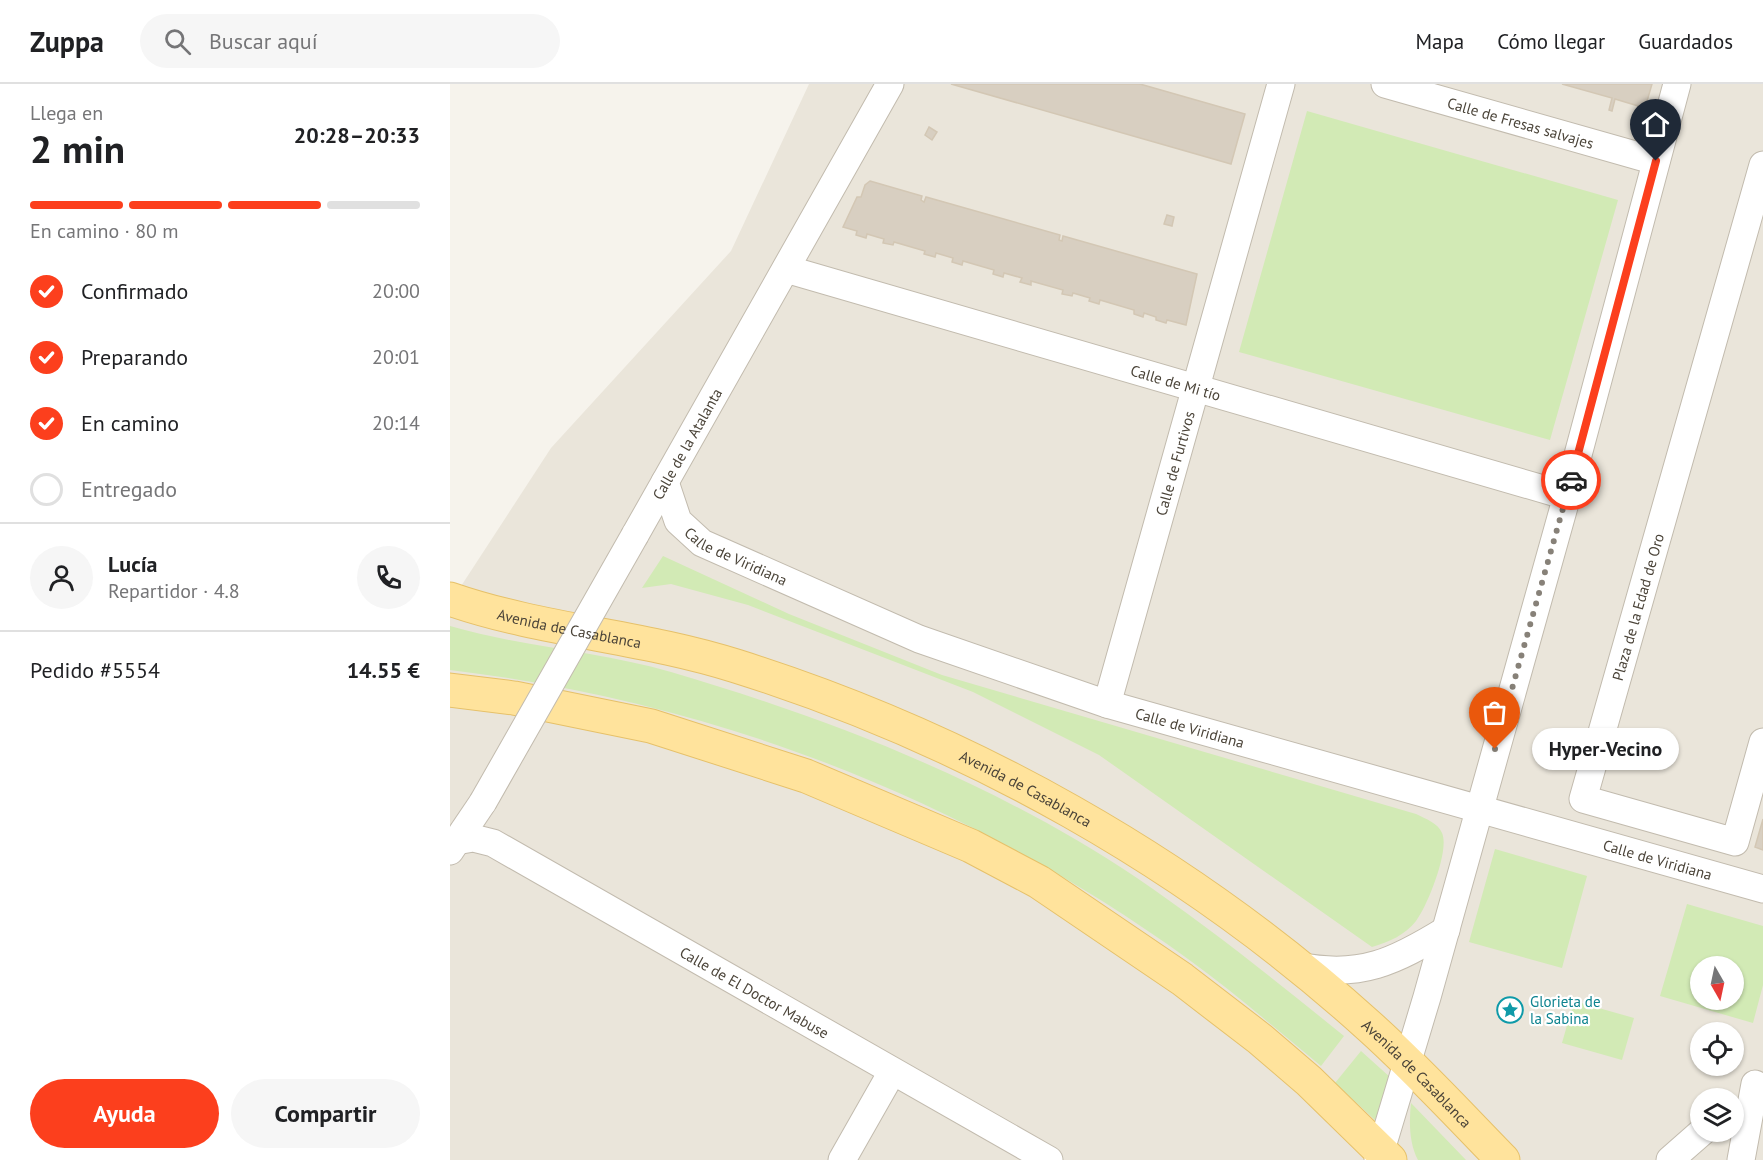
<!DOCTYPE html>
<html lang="es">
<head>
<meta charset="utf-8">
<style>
	:root { --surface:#fff; --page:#f6f6f6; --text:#202124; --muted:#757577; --line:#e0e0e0; --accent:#fc3f1d }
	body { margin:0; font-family:"PT Sans",sans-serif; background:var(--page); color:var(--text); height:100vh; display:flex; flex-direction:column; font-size:22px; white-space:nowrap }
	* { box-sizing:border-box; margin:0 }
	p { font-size:20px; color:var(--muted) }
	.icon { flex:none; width:33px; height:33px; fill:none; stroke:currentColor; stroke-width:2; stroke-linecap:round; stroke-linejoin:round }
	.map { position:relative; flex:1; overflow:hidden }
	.side { display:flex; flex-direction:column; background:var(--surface); width:450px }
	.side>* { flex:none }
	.needle { width:39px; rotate:171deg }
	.tools { position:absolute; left:1240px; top:872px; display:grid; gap:12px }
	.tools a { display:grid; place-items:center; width:54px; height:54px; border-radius:50%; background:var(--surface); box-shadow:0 2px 4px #0004; font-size:30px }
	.pin { position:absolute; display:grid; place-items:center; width:51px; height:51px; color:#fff; margin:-62px -26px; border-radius:50% 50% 50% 0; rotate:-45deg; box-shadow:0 0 6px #0007 }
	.pin .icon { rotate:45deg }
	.courier { position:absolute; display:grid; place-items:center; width:60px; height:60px; margin:-30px; border:4px solid #fc3f1d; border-radius:50%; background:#fff; color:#222; box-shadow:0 2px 8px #0007 }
	.bubble { position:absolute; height:42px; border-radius:21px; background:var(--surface); box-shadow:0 2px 4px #0004; font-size:20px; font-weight:800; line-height:42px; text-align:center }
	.summary em { font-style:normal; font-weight:800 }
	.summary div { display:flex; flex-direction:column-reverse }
	.summary { display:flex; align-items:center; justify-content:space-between; height:102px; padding:0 30px }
	h1 { font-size:39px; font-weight:800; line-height:45px }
	.bar { display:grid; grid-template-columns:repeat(4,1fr); gap:9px 6px; align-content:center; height:72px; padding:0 30px }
	.bar i { height:8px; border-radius:4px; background:var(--line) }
	.bar .on { background:var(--accent) }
	.bar p { grid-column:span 4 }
	.line { display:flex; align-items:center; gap:15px; padding:0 30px; border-top:2px solid var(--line) }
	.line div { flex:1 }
	.round { display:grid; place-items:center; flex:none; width:63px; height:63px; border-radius:32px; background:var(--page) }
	ol { padding:0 30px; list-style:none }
	li { display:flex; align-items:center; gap:18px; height:66px }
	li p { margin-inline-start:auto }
	li .icon { padding:6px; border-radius:50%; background:var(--accent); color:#fff; stroke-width:4 }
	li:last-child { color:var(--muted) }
	li i { width:33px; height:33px; border:3px solid var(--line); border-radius:50% }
	.cta { display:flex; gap:12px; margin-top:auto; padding:12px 30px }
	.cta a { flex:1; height:69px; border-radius:36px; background:var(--accent); color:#fff; font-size:24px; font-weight:800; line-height:69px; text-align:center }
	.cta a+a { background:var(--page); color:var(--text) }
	header { display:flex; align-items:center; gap:36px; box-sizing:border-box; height:84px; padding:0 30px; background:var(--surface); border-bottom:2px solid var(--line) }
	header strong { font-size:28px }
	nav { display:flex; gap:33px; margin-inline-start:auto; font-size:21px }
	.search { width:420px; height:54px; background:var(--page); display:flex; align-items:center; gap:15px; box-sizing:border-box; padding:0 21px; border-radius:33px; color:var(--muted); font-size:22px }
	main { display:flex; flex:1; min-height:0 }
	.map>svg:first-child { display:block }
</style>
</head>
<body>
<header>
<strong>Zuppa</strong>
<div class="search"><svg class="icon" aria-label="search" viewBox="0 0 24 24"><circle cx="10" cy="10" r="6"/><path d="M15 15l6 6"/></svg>Buscar aquí</div>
<nav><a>Mapa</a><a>Cómo llegar</a><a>Guardados</a></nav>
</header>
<main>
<section class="side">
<div class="summary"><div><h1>2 min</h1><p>Llega en</p></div><em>20:28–20:33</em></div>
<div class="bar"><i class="on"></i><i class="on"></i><i class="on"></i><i></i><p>En camino · 80 m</p></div>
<ol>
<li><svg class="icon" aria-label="check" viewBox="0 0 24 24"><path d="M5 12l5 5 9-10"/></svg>Confirmado<p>20:00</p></li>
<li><svg class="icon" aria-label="check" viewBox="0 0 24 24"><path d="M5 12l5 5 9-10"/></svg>Preparando<p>20:01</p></li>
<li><svg class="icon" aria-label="check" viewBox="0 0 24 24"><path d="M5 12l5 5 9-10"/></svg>En camino<p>20:14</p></li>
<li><i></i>Entregado</li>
</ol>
<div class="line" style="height:108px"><a class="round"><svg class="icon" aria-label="person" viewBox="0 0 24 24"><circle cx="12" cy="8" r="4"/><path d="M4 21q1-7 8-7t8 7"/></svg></a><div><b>Lucía</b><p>Repartidor · 4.8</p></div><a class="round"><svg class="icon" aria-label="phone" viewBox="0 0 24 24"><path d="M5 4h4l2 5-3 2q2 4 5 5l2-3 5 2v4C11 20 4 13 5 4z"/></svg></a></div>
<div class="line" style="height:78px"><div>Pedido #5554</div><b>14.55 €</b></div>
<div class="cta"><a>Ayuda</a><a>Compartir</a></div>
</section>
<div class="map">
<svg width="1313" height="1076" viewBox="0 0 1313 1076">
	<rect width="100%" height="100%" fill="#f6f3ec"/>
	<path fill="#eae5da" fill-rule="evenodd" d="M359 0H1313V1076H0V519L101 364 281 167ZM1251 882H1284V915H1251ZM1251 948H1284V981H1251ZM1251 1014H1284V1047H1251Z"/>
	<path fill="#d2eab5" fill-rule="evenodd" d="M857 27 1168 116 1100 356 789 268Z
		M213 472 339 530 492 591 966 730C976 735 988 739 992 749 1000 766 977 823 966 837 955 851 939 858 922 863L649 671 523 608 298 521 221 500 192 504Z
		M0 542C72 563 148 567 221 588 384 636 545 699 687 794 759 843 826 897 894 952L871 982C827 946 784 908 738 875 519 717 268 618 0 586Z
		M1045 765 1137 792 1112 884 1019 858Z
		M1237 820 1313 842V901L1303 939 1210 912ZM1251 882H1284V915H1251Z
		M1124 917 1184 934 1172 976 1112 959Z
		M911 967 941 994 925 1036 885 999Z
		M961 1019 1016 1076H968C959 1059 959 1038 961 1019Z"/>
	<path fill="#d8cfc1" stroke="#d3c7b4" stroke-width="1.5" d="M501 0H690L795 30 781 80Z
		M1112 0H1202L1195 24 1165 15 1162 27 1159 26 1162 14Z
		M479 43 487 48 482 56 475 51Z
		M420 97 472 112 471 116 474 118 476 113 610 151 609 156 612 157 613 152 747 190 736 241 717 236 716 239 706 236V233L694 229 693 233 684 230V226L650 216 649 220 639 217 640 214 623 209 622 212 612 210 613 206 581 197V201L570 198 572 194 554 189 553 193 543 190 544 186 513 177 512 181 502 178 503 174 486 169 485 173 474 170 475 167 444 158 443 161 433 159 434 155 417 150 416 154 406 151 407 147 393 143 407 113H411L415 101Z
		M717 131 724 133 722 142 714 140Z
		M1313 735V766L1305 763Z"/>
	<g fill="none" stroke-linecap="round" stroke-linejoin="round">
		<g stroke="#c2bbae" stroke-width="29">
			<g id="minor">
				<path id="s1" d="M935 0 1206 77"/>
				<path d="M1313 81 1133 715 1285 758 1313 658"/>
				<path id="s2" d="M336 185 1117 412"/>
				<path id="s3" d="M215 398 228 437 252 459 469 555 657 620 1313 805"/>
				<path id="s4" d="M185 451 440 0"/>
				<path id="s5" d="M657 620 831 0"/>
				<path id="s6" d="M6 757 23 754 43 759 599 1076"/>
				<path d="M0 767 33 718"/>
				<path d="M849 882C910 895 946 877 996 846"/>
				<path d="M392 1076 442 988"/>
				<path d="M928 1076 977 913 1117 412 1227 0"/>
				<path d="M1220 1076 1253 1047"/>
				<path d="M1291 1076 1305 1000"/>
			</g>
		</g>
		<g stroke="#e6c16a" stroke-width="35">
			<g id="major">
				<path id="s7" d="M0 515C92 547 192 552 286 582 518 655 738 778 919 942 966 984 1009 1031 1053 1076"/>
				<path d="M0 606 64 614 201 642 356 692 521 762 589 798 732 895 810 955 859 997 940 1076"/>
			</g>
		</g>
		<use href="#minor" stroke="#fff" stroke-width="27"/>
		<use href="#major" stroke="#ffe39c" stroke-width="33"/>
		<g stroke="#c2bbae" stroke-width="29" stroke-linecap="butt">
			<path id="minor-bridge" d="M33 718 185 451"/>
		</g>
		<use href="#minor-bridge" stroke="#fff" stroke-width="27"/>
	</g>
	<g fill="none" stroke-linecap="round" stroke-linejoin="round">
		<path stroke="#878178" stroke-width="6" stroke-dasharray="0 10.8" d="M1045 665 1121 396"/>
		<path stroke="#fc3f1d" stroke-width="8" d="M1121 396 1206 77"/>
	</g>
	<defs>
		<g id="sight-ring" transform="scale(1.35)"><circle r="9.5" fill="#fff" stroke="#0f9aa8" stroke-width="1.5"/><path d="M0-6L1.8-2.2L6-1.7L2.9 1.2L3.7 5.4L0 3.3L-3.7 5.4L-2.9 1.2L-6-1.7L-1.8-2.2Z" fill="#0f9aa8"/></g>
	</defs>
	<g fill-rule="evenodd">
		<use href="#sight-ring" x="1060" y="926"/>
	</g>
	<g text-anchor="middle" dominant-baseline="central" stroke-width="4.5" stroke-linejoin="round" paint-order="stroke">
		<g font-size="15" fill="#4b4439" stroke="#fff">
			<text stroke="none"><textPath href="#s1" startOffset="141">Calle de Fresas salvajes</textPath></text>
			<text stroke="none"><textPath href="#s2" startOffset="406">Calle de Mi tío</textPath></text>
			<text stroke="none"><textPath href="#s4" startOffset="105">Calle de la Atalanta</textPath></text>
			<text stroke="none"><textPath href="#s5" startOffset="250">Calle de Furtivos</textPath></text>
			<text stroke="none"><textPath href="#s3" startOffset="110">Calle de Viridiana</textPath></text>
			<text transform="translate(1188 523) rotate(-74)">Plaza de la Edad de Oro</text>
			<text stroke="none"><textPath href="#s7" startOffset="123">Avenida de Casablanca</textPath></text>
			<text stroke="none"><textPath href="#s3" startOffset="596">Calle de Viridiana</textPath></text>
			<text stroke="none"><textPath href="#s7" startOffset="609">Avenida de Casablanca</textPath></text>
			<text stroke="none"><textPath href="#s3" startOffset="1082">Calle de Viridiana</textPath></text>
			<text stroke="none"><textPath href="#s6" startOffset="339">Calle de El Doctor Mabuse</textPath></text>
			<text stroke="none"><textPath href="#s7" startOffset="1095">Avenida de Casablanca</textPath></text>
		</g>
		<g font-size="15" fill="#0d838f" stroke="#fff" text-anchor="start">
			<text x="1080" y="917">Glorieta de<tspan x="1080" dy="17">la Sabina</tspan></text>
		</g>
	</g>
</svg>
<div class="tools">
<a><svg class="needle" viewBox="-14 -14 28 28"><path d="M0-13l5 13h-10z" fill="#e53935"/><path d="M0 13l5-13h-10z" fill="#757577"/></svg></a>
<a><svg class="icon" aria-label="locate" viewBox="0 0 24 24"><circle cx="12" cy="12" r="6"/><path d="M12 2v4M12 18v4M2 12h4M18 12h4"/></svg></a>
<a><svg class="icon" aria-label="layers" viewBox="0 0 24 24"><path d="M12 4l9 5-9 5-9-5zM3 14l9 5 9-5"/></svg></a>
</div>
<div class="pin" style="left:1045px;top:665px;background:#ea580c"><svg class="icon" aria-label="bag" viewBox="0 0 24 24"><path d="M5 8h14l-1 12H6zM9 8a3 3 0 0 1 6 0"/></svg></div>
<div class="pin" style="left:1206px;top:77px;background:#1f2937"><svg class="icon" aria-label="home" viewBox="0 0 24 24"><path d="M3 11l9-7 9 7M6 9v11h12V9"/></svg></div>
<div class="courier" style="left:1121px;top:396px"><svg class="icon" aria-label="car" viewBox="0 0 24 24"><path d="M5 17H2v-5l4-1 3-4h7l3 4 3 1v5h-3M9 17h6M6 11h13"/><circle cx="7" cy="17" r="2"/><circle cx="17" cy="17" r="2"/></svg></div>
<div class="bubble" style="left:1082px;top:644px;width:147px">Hyper-Vecino</div>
</div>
</main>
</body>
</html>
